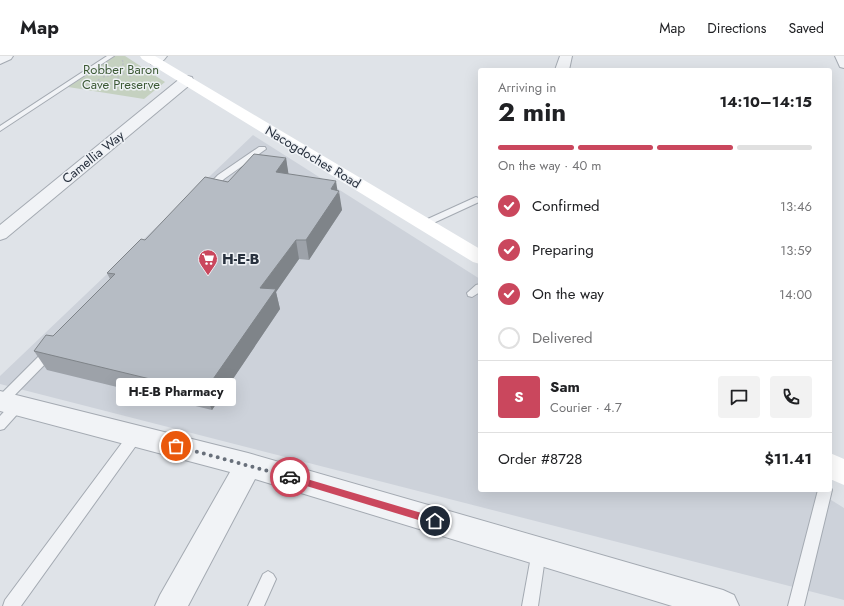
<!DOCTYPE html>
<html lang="en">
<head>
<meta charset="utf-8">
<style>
	:root { --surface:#fff; --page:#f2f2f2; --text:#202124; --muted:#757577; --line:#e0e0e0; --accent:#ca475d }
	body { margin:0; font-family:Jost,sans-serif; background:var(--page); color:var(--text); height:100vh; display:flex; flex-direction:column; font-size:15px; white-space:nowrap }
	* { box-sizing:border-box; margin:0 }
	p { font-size:13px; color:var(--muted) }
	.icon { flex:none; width:22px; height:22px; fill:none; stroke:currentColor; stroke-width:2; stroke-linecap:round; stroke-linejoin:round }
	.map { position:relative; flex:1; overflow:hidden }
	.panel { position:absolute; left:478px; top:12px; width:354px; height:424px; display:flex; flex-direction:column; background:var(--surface); border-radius:4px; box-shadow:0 4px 16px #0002 }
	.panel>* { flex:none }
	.pin { position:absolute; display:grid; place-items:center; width:34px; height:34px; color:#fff; margin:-17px; border:2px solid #fff; border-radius:50%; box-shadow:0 1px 4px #0007 }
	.courier { position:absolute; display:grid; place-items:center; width:40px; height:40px; margin:-20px; border:3px solid #ca475d; border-radius:50%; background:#fff; color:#222; box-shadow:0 1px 5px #0007 }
	.bubble { position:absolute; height:28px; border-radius:4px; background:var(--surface); box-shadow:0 4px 16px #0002; font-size:13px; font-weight:700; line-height:28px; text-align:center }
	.summary em { font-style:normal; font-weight:700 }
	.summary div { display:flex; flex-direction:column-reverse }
	.summary { display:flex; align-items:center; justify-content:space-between; height:68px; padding:0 20px }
	h1 { font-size:26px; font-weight:700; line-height:30px }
	.bar { display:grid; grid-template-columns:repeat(4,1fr); gap:6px 4px; align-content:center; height:48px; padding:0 20px }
	.bar i { height:5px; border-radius:3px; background:var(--line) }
	.bar .on { background:var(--accent) }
	.bar p { grid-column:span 4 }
	.line { display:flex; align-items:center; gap:10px; padding:0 20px; border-top:1px solid var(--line) }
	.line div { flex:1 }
	.round { display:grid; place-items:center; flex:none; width:42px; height:42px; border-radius:4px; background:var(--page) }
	ol { padding:0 20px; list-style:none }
	li { display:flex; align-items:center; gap:12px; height:44px }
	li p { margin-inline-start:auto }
	li .icon { padding:4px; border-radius:50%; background:var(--accent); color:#fff; stroke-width:4 }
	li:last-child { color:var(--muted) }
	li i { width:22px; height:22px; border:2px solid var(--line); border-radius:50% }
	header { display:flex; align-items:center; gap:24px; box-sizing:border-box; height:56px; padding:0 20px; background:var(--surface); border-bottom:1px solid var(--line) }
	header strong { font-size:19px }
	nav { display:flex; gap:22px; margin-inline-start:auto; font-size:14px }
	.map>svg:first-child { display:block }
</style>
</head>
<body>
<header>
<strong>Map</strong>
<nav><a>Map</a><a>Directions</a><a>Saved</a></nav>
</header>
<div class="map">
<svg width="844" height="550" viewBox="0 0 844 550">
	<rect width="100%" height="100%" fill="#dfe3e8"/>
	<path fill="#cdd2da" d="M253 79 480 223V434H815L844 452V544L0 328V320Z"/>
	<path fill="#c5d1c0" d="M115 0H125L165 26 144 43 68 31Z"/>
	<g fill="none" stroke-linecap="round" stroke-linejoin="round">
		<g stroke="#a4aab2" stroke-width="2">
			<path id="service" d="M107 0H114L0 75V70Z
				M259 91H265L266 93 224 123 211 136H205L204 134 205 132 218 119Z
				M476 141 480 143 479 146 427 170H421L419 168 421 166Z
				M480 228V236L472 241 468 240 467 237 476 229Z
				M50 292 54 293 56 296 54 299 6 348 0 349V339L46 293Z
				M18 344 22 345 24 349 22 353 4 373 0 374V360L14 345Z
				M135 375 140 376 141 380 140 384 21 550H3L5 544 130 376Z
				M830 430 832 434 804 550H788L818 434H830Z
				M539 488 544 490 546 495 538 550H522L532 495 534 490Z
				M268 515 273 518 276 523 264 550H248L263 518Z"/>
		</g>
		<g stroke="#a4aab2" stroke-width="2">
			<path id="minor" d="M0 0H13L11 3 0 8Z
				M154 0H167C163 6 158 9 151 8L149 5Z
				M835 0H844V12L840 11Z
				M187 20 192 21 193 24 192 27 6 182 0 184V169L182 21Z"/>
		</g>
		<g stroke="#a4aab2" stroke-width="2">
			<path id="tertiary" d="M560 0H572L569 14H555Z
				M0 335 248 397 723 534 734 539 739 550H672L255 423 188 550H155L160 539 230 416 0 355Z"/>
		</g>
		<path stroke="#bdc1c6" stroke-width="1.5" stroke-dasharray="2 2" stroke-linecap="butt" d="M121 16 120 12 124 7 122 4
			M103 21 121 17 129 18 131 22
			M118 22 115 27 131 28 152 33
			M99 23 98 25 106 28
			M93 27 105 29 115 27"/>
		<use href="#service" fill="#f1f3f6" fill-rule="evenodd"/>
		<use href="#minor" fill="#f1f3f6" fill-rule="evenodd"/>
		<use href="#tertiary" fill="#f1f3f6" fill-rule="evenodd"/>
		<path fill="#fff" fill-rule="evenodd" d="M140 0H155L480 193V208L473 206 142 3Z
			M830 397 844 403V429L830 423Z"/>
		<path stroke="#bdc1c6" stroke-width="1.5" stroke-dasharray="2 2" stroke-linecap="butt" d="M118 22 121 16"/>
	</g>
	<path fill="#9da2a9" d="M286 102 288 118 337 135 342 154 309 204 299 203 276 236 280 253 212 354 47 314 34 295 53 280 110 223 107 217 145 184 228 126Z"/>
	<path fill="#7f8489" d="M286 102 289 121 276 116Z
		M336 125 338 138 339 135 342 154 309 204 306 184 331 133Z
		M296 184 299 203 276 236 280 253 212 354 204 336 260 232Z"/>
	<path fill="#b6bcc4" stroke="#7f8489" d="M254 98 286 102 276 116 336 125 331 133 339 135 306 184H296L260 232 276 233 204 336 34 295 46 279 53 280 115 218 107 217 141 183 145 184 205 121 228 126Z"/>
	<path fill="#ca475d" d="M290 418 435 461 439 465 435 469 290 425 286 421Z"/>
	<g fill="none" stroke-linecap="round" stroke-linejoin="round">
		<path stroke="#686f7a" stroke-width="4" stroke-dasharray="0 7.2" d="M176 390 290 421"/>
	</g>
	<defs>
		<g id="supermarket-pin" transform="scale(1)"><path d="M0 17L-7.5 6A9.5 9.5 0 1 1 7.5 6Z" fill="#ca475d" stroke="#eef1f5"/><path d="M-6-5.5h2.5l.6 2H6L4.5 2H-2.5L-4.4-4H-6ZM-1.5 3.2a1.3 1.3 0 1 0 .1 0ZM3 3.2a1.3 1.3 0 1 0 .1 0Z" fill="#fff"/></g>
	</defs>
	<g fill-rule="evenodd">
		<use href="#supermarket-pin" x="208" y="203"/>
	</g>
	<g text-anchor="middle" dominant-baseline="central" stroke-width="3" stroke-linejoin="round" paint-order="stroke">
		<g font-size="13" fill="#3d5a36" stroke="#eef1f5">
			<text x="121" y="13">Robber Baron<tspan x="121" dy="15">Cave Preserve</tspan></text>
		</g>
		<g font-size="13" fill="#28313e" stroke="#eef1f5">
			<text transform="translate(93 101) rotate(-39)">Camellia Way</text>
			<text transform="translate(313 101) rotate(31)">Nacogdoches Road</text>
		</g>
		<g font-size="15" font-weight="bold" fill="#28313e" stroke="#eef1f5" text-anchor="start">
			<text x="222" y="203">H-E-B</text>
		</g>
	</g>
</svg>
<div class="pin" style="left:176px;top:390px;background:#ea580c"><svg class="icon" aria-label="bag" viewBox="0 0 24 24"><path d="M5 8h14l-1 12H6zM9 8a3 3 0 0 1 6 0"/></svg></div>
<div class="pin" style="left:435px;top:465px;background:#1f2937"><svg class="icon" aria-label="home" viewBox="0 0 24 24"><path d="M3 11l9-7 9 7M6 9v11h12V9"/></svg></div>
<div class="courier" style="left:290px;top:421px"><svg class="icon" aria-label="car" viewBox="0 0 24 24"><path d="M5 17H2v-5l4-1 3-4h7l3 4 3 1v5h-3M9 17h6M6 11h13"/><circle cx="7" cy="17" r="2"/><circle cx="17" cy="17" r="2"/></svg></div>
<div class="bubble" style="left:116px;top:322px;width:120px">H-E-B Pharmacy</div>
<section class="panel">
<div class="summary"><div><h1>2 min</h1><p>Arriving in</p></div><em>14:10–14:15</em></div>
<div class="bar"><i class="on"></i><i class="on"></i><i class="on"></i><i></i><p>On the way · 40 m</p></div>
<ol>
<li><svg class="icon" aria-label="check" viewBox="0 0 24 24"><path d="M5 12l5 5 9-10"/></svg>Confirmed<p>13:46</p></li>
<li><svg class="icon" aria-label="check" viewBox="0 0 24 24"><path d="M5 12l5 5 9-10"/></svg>Preparing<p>13:59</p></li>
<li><svg class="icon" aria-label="check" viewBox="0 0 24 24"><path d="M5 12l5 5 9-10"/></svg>On the way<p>14:00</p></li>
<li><i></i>Delivered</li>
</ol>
<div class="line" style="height:72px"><b class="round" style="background:var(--accent);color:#fff">S</b><div><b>Sam</b><p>Courier · 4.7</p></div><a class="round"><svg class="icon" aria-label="chat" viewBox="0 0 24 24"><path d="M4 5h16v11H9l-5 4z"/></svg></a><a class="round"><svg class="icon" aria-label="phone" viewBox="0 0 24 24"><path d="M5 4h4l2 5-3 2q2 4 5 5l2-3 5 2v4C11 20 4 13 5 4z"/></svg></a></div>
<div class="line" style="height:52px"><div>Order #8728</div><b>$11.41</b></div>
</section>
</div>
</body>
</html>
